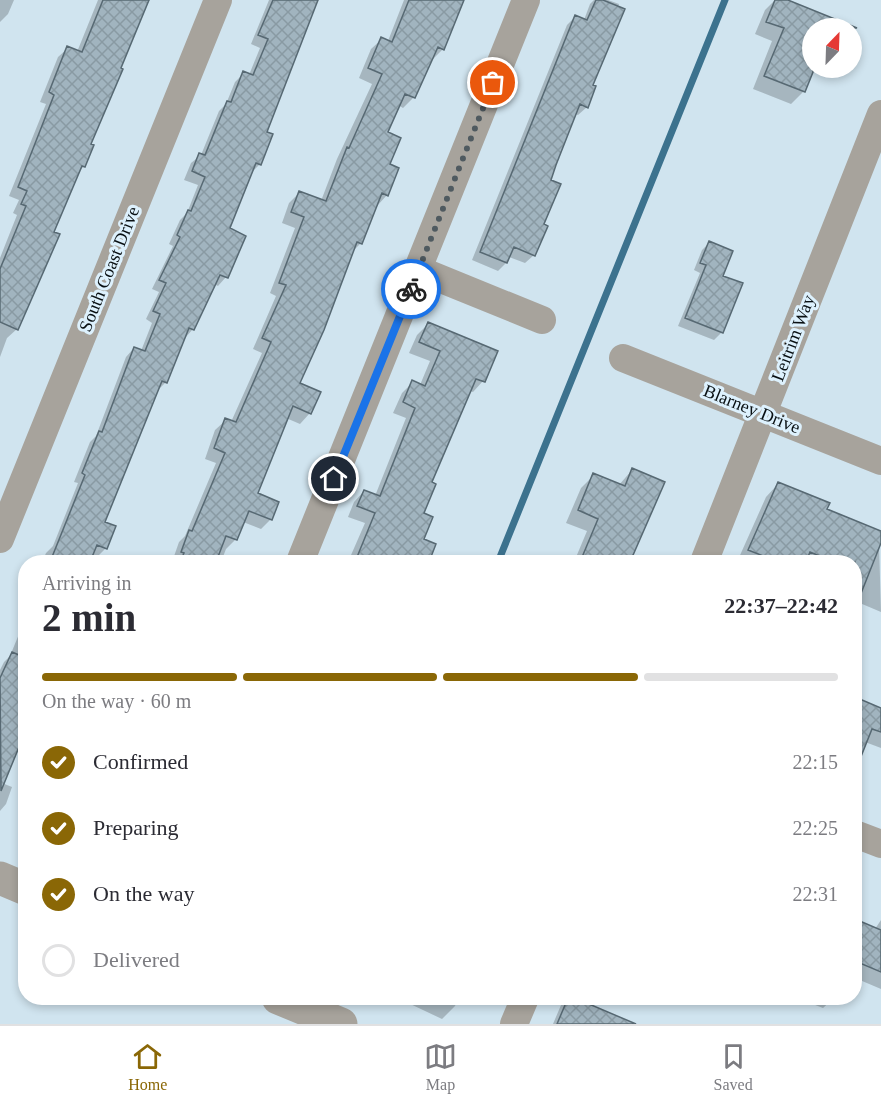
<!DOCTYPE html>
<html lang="en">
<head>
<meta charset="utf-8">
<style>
	:root { --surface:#fff; --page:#f7f7f7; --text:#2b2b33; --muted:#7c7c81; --line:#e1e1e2; --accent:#8a6706 }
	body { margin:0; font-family:Georgia,serif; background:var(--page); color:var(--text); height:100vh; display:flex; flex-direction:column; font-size:22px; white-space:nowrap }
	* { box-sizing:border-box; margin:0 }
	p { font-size:20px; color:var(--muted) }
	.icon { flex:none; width:33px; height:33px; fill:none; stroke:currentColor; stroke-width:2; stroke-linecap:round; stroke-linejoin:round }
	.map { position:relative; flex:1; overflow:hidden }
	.sheet { position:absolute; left:18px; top:555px; width:844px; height:450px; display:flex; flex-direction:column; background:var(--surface); border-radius:24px; box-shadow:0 3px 9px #0003 }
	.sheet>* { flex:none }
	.needle { width:39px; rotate:23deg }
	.tools { position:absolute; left:802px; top:18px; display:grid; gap:12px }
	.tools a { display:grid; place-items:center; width:60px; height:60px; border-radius:50%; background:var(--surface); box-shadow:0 3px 9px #0003; font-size:30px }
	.pin { position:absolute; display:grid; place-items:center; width:51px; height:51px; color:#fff; margin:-26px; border:3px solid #fff; border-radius:50%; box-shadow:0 2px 6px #0007 }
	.courier { position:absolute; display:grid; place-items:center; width:60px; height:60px; margin:-30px; border:4px solid #1a73e8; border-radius:50%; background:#fff; color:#222; box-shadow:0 2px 8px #0007 }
	.headline em { font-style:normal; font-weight:700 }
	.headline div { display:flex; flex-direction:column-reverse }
	.headline { display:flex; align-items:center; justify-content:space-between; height:102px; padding:0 24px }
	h1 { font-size:39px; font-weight:700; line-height:45px }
	.bar { display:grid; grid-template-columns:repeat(4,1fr); gap:9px 6px; align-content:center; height:72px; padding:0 24px }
	.bar i { height:8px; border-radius:4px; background:var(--line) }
	.bar .active { background:var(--accent) }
	.bar p { grid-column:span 4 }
	ol { padding:0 24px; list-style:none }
	li { display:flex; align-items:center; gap:18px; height:66px }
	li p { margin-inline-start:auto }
	li .icon { padding:6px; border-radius:50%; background:var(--accent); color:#fff; stroke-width:4 }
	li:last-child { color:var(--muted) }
	li i { width:33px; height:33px; border:3px solid var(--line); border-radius:50% }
	.tabs { display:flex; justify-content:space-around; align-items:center; height:84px; border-top:2px solid var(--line); background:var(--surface); font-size:16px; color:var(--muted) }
	.tabs a { display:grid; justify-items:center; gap:3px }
	.tabs .active { color:var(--accent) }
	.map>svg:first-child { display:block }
</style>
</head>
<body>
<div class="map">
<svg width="881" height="1024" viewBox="0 0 881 1024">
	<defs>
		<pattern id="building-cross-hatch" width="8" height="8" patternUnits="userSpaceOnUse" patternTransform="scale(1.5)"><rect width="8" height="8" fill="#a1b4bf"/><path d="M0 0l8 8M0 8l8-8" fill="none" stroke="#899aa3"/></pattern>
	</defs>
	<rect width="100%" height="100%" fill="#d0e4ef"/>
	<path fill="#0003" d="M0 0H14L8 14 0 22Z
		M98 0H150L142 12 89 145 84 166 79 171 52 232 17 329 7 338 0 357V258L17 215 13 213 19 200 9 196 46 104 40 102 58 57 68 48 77 52Z
		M269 0H319L315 4 265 133 260 164 251 173 228 229 226 277 218 286 214 284 193 329 185 338 166 382 157 391 103 523 106 548 97 557 91 554 88 562H42L46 553 53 546 78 483 74 482 90 442 96 436 126 357 134 348 141 351 152 323 146 319 159 292 152 289 173 246 169 244 180 220 187 213 198 185 184 180 191 163 201 155 219 111 226 104 235 82 244 73 249 75 260 48 251 44Z
		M404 0H458L443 49 433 59 431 58 414 97 403 108 398 105 386 133 387 195 377 206 361 243 352 252 298 384 310 413 300 424 286 418 256 494 271 519 261 529 243 522 236 539 226 549 221 562H172L179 542 185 536 216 463 205 459 215 430 226 420 231 422 262 353 253 349 276 296 270 293 295 228 282 223 289 203 300 192 321 201 337 159 372 84 359 78 371 49 382 39 388 41Z
		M594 0H608L619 4 591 86 587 107 578 115 575 114 549 181 542 225 534 255 525 263 509 257 506 263 498 271 472 260 567 25 575 17 584 20 590 4Z
		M775 0H784L833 20 829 28H813V68L804 91 791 104 753 89 772 41 755 34 765 10Z
		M709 243 721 276 741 284 721 333 714 340 678 326 700 273 694 270 702 250Z
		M428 324 483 381 473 392 470 391 430 483 423 514 422 540 434 545 428 562H348L365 523 348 517 354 502 364 491 375 496 406 418 393 413 402 393 413 382 420 385 430 361 409 353 417 335Z
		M632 470 663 483 629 562H574L587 531 566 523 581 488 594 475 619 485Z
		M778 484 825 510 881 533 879 543 881 612 855 601V562H737L766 497Z
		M26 617V715L2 783 12 787 6 804 0 811V670L4 662 10 656Z
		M855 699 881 709V748L865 742 861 752 855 758Z
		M855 920 875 929 881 920V989L855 978Z
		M408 998H459L455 1006 442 1019 406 1002Z
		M569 998 609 1014 605 1024H553L561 1005Z
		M797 998H834L823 1008Z"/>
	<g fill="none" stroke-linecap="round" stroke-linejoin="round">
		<path stroke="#3c728e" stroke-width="7" d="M498 562 725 0"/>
	</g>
	<path fill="url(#building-cross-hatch)" stroke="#576973" stroke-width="1.5" d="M103 0H149L121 68 123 69 91 144 94 145 85 167 82 166 54 232 60 234 18 330 0 322V269L26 206 21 204 27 191 18 187 54 95 49 92 67 46 82 52Z
		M273 0H318L267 132 273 134 261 165 256 163 230 228 246 236 228 278 220 275 194 330 189 328 167 383 162 381 105 522 116 526 107 549 97 545 90 562H50L85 475 82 473 99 431 102 432 134 347 145 351 160 314 153 311 166 283 159 280 180 237 177 235 188 210 191 211 205 177 192 171 199 153 205 155 227 101 231 102 243 71 253 75 268 39 258 35Z
		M409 0H464L444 50 438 47 415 98 405 94 388 132 401 138 390 164 399 168 388 196 382 193 362 244 357 242 324 330 300 383 321 392 311 414 293 406 258 493 279 502 272 520 249 511 237 540 226 536 216 562H180L184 553 181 552 189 530 192 531 225 453 214 448 225 418 236 422 271 342 262 338 286 285 279 283 304 217 291 212 299 191 326 201 347 147 349 148 382 74 368 68 381 37 392 42Z
		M596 0H603L625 9 593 85 596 86 588 108 580 104 556 165 551 180 561 184 544 224 548 226 535 256 514 247 507 263 480 252 575 15 587 20Z
		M775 0H788L857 28H813V72L805 92 764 76 784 28 766 22Z
		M709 241 733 251 723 276 743 283 723 333 685 318 706 265 700 263Z
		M428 322 498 351 485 382 476 379 432 482 436 484 424 513 433 517 424 539 436 544 429 562H355L375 513 357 506 364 490 380 496 415 408 403 402 412 380 425 386 440 351 419 342Z
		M632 468 665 482 630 562H580L598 519 578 510 593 473 625 486Z
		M778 482 830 503 827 509 881 531V543L856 606 855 562H834L810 552 806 562H779L748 550Z
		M12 652 26 658V730L1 791 0 678Z
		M855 697 881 708V732L872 729 856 769Z
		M855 919 881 930V972L855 961Z
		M568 998H575L636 1024H557Z"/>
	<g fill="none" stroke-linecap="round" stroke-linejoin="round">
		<path stroke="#a7a39c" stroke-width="28" d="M419 270 542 320
			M623 358 881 461
			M0 539 218 0
			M300 562 526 0
			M704 562 881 114
			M855 834 881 844
			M514 1024 525 998"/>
		<path stroke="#a7a39c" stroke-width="33" d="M0 878 26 889
			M278 998 341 1024"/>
	</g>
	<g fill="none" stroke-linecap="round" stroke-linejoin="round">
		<path stroke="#4f5a60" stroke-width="6" stroke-dasharray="0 10.8" d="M411 289 493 83"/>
		<path stroke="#1a73e8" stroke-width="8" d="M334 479 411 289"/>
	</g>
	<g text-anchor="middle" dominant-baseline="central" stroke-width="6" stroke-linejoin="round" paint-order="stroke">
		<g font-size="18" fill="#091013" stroke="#ddf1fd">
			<text transform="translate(109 269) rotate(-68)">South Coast Drive</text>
			<text transform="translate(793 338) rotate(-69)">Leitrim Way</text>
			<text transform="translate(752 409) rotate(22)">Blarney Drive</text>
		</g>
	</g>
</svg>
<div class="tools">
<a><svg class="needle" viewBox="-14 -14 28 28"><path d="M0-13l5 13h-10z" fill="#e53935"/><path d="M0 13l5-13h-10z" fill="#7c7c81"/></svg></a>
</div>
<div class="pin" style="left:493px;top:83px;background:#ea580c"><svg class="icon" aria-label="bag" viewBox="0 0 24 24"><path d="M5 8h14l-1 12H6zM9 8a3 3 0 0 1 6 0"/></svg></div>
<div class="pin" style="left:334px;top:479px;background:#1f2937"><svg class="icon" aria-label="home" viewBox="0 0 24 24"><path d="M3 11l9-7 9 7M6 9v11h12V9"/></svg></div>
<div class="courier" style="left:411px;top:289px"><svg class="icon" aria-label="bike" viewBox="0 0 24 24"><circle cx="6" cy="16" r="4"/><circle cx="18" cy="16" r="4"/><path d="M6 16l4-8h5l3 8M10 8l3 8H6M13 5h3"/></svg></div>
<section class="sheet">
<div class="headline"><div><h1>2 min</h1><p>Arriving in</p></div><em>22:37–22:42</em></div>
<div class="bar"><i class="active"></i><i class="active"></i><i class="active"></i><i></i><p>On the way · 60 m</p></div>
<ol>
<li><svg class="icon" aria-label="check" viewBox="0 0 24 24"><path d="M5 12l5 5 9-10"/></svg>Confirmed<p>22:15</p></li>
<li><svg class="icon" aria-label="check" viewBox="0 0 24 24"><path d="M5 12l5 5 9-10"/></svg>Preparing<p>22:25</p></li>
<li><svg class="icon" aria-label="check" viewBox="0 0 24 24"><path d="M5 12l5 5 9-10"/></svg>On the way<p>22:31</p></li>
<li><i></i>Delivered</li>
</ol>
</section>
</div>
<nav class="tabs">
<a class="active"><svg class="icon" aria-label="home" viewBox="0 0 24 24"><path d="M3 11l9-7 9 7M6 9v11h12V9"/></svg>Home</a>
<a><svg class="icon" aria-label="map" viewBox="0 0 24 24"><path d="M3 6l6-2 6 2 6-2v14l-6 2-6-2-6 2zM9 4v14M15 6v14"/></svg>Map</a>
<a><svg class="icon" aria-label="saved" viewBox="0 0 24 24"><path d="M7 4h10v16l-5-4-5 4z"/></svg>Saved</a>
</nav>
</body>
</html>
